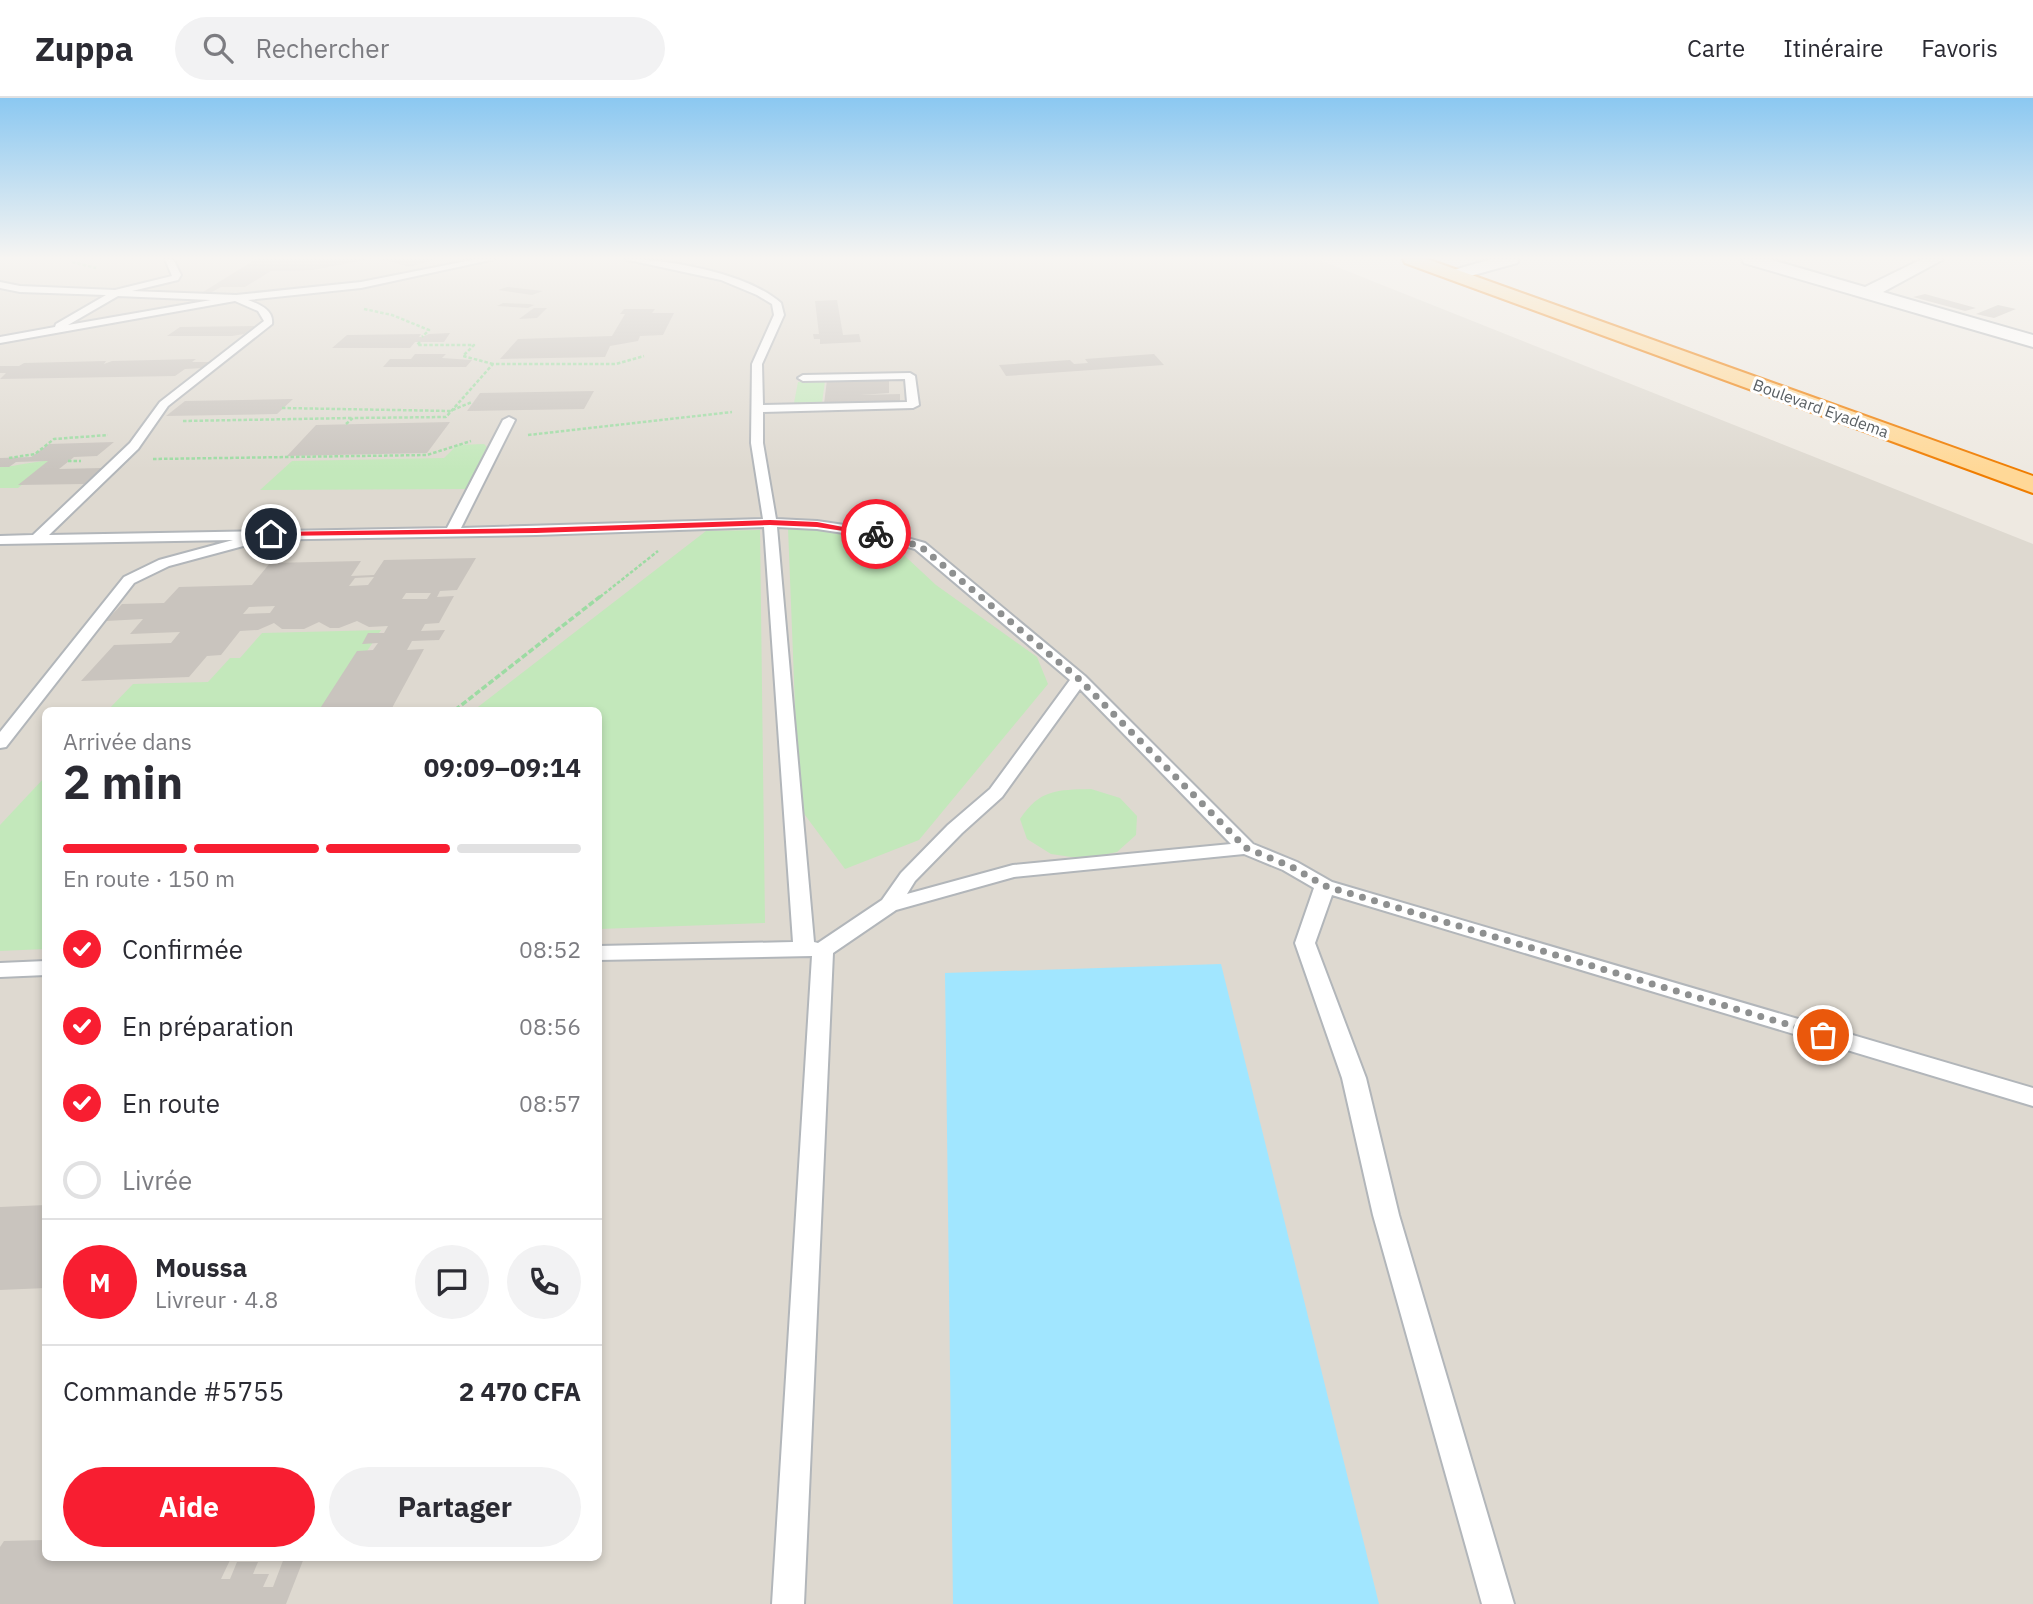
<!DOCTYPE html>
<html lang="fr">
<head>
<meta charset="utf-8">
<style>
	:root { --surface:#fff; --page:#f2f2f3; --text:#2b2b33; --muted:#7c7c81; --line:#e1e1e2; --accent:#f81e31 }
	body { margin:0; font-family:"IBM Plex Sans",sans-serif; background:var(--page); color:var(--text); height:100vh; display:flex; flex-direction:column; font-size:26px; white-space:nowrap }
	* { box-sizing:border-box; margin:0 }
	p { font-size:23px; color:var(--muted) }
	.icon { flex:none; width:38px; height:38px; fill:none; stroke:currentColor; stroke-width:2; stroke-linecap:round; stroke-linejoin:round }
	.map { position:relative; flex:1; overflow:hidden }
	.panel { position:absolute; left:42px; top:609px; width:560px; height:854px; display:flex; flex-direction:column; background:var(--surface); border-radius:10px; box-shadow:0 4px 10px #0003 }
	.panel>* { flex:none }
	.pin { position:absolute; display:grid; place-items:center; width:60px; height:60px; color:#fff; margin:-30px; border:4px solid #fff; border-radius:50%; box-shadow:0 2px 7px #0007 }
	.courier { position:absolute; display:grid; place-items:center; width:70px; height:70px; margin:-35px; border:5px solid #f81e31; border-radius:50%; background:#fff; color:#222; box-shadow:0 2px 9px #0007 }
	.overview em { font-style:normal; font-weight:700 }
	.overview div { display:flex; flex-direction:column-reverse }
	.overview { display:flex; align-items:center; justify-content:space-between; height:119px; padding:0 21px }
	h1 { font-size:46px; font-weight:700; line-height:52px }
	.bar { display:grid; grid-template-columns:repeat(4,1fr); gap:10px 7px; align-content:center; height:84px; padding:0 21px }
	.bar i { height:9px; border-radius:5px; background:var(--line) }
	.bar .current { background:var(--accent) }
	.bar p { grid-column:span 4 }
	.line { display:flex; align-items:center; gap:18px; padding:0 21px; border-top:2px solid var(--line) }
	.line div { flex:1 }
	.round { display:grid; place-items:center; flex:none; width:74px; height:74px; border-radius:37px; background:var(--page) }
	ol { padding:0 21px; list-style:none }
	li { display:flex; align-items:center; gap:21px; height:77px }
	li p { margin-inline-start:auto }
	li .icon { padding:7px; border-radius:50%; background:var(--accent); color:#fff; stroke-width:4 }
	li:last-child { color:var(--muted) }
	li i { width:38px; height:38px; border:4px solid var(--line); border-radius:50% }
	.primary-button { display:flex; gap:14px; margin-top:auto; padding:14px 21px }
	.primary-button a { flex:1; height:80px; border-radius:42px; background:var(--accent); color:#fff; font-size:28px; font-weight:700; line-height:80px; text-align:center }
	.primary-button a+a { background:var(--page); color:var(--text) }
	header { display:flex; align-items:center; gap:42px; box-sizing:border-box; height:98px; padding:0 35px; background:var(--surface); border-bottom:2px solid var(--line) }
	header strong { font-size:33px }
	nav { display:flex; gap:38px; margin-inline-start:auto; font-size:24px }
	.search { width:490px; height:63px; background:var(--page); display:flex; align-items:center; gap:18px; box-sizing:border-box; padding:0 24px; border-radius:38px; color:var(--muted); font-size:26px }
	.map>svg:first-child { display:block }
</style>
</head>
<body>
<header>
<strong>Zuppa</strong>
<div class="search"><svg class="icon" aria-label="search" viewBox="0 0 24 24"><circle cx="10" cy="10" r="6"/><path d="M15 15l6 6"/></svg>Rechercher</div>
<nav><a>Carte</a><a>Itinéraire</a><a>Favoris</a></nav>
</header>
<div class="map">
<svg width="2033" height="1506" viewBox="0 0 2033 1506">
	<rect width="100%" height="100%" fill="#eee9e1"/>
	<path fill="#ded9d0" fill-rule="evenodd" d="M0 161H1317L2033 446V1506H0ZM46 612H598V1460H46Z"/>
	<path fill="#c3e8bb" d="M1489 184 1508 188 1896 329 1893 330Z
		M825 283 822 305H794L798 284Z
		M484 346 487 349 466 391 260 392 292 363 444 360 457 347Z
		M53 362 18 390H0V369C19 368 34 363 53 362Z
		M788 430H806L892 446 936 487 1037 559 1048 586 919 742 845 771 799 709Z
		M760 432 765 825 599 831 598 612H474L706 433Z
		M381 532 328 612H108L133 586 208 584 230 560H240L262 535Z
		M45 679V851L0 853V727Z
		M1091 691 1120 700 1137 718 1136 737 1117 754 1085 761 1051 756 1027 741 1020 721C1040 691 1057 692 1091 691Z"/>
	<path fill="#a1e6ff" d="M1221 866 1379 1506H953L945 875Z"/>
	<path fill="#c9c4be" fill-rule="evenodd" d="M256 161H364V162L313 172 271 173 245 189H221L212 194H203Z
		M381 161H433V162L410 169Z
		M507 189 543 193 532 197 498 192Z
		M1925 196 1976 210 1965 213 1913 199Z
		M837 202 843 237 859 236 861 244 820 246V241H814L813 236H819L815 203Z
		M503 205 529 206 534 207 528 210 497 208Z
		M1998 207 2016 211 1994 220 1976 216Z
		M534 210H547L537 220 519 221Z
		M624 211H655L652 215H674L663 237 640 238 638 243 610 248 605 259 500 261 518 241 612 238 625 216H620Z
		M255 228 244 236 232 238H167L180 229Z
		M450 235 444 244H415L410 250H332L347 237 421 236 419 239H422L429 236Z
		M415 256H446L442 260 472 262 466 269H383L390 261H411Z
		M1154 256 1164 267 1006 278 999 267 1070 262 1074 266 1088 265 1085 261Z
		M196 261 192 264H211L203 270 185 271 175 278 0 281 6 275H0V268H19L24 265 106 263 104 266 112 263Z
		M889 281V295L860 297 900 296V304L824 306 827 282Z
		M594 293 584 311 467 313 480 295Z
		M293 301 277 316 166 318 185 303Z
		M450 324 427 355 287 358 316 327Z
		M114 344 97 358 74 359 59 371 102 370 84 386 18 387 48 363 16 364 9 369H0V360L31 359 49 346Z
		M476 460 457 492 440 493 437 499 454 498 439 525 425 526 421 533 445 532 439 542 412 543 407 552 424 551 392 610 319 612 357 553 373 552 378 545 362 546 368 535H384L388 528 369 529 357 523 339 530H330L319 524 304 531H282L274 525 258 532 240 533 221 557 207 558 189 579 81 583 114 547 171 545 180 534 130 536 143 521 106 523 122 506 164 505 179 489 252 487 270 465 361 463 351 478 374 477 384 462ZM374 479 368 487 349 488 355 480ZM406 495H431L427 501H402ZM275 508 270 515 243 516 249 509Z
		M46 1107V1190L0 1192V1109Z
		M46 1442V1460H231L221 1481H230L237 1464H258L253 1476H269L263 1489H273L284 1460H304L286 1506H0V1449L4 1443Z"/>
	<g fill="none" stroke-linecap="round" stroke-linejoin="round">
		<g stroke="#b2b6ba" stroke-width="4">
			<path id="service" d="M165 161H173L181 177 178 182 132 193 236 197 361 184 477 161H495L361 190 248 202C259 206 274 212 272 226L168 308 138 351 49 437 447 430 503 322 509 319 515 322 461 430 763 421 751 345 752 266 774 217 772 206 757 197 721 182 624 161C668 161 747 175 781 205L784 217 762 266 763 307 907 304 905 281 803 283 798 280 803 277 910 275 915 278 919 307 913 310 763 314V345L776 421 817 423 878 432 925 445 1085 578 1253 746 1297 764 1332 784 2033 990V1008L1332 797 1315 845 1366 980 1399 1117 1514 1506H1482L1373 1117 1342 980 1295 845 1314 790 1283 772 1244 756 1014 779 896 812 833 855 804 1506H772L812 858 598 862V848L793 844 764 429 536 437 247 442V447L169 468 134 485 6 649 0 650V634L124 479 159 462 233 442 0 446V438L33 437 130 345 160 304 264 223 258 213 235 203 0 245V239L55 229 56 226 106 197 20 194 0 190V184L20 188 115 192 172 178ZM118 198 211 202 68 227ZM777 429 817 431 877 440 915 451 1070 582 990 691 948 727 901 775 882 802 818 845 814 844ZM1080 591 1231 746 1013 767 907 796 915 783 962 735 1002 699Z
				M46 863V877L0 879V865Z"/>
		</g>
		<g stroke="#b2b6ba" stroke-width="4">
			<path id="minor" d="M1492 161H1519L1517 165 1456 182 1447 177 1450 173Z
				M1742 161H1769L1865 189 1922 161H1944L1883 194 2033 237V249L1744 165Z"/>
		</g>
		<g stroke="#f07d00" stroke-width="4">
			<path id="trunk" d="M1403 161H1427L2033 378V395L1405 165Z"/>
		</g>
		<path stroke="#9ddba3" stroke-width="2.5" stroke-dasharray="3.5 2" stroke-linecap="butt" d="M72 164 96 170
			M364 211 392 217 429 232 422 239
			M420 244 417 247H474L463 258 493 266
			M282 310 450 313 472 304
			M183 323 352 320
			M346 326 353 320 446 319 493 266H616L644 258
			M528 337 732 314
			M9 360 35 356 54 341 108 337
			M153 361 427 357 471 343
			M68 363H81
			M600 499 658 453"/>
		<path stroke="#9ddba3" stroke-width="3.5" stroke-dasharray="6 2.5" stroke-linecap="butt" d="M455 612 602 497"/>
		<use href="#service" fill="#fff" fill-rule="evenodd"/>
		<use href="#minor" fill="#fff" fill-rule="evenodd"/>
		<use href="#trunk" fill="#ffd897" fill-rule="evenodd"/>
	</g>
	<linearGradient id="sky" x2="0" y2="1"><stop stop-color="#8bc8f1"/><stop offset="0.43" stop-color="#f7f5f2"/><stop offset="1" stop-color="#f7f5f2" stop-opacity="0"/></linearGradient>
	<rect width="2033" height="372" fill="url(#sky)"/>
	<path fill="#f81e31" d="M770 422 817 424 880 436 876 438 817 429 770 427 536 435 271 438 267 436 271 434 536 430Z"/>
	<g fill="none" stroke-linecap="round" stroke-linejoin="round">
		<path stroke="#8e9090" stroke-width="7" stroke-dasharray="0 12.6" d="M876 436 920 448 1079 581 1246 750 1290 768 1325 788 1823 937"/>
	</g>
	<g text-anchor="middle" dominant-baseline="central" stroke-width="6" stroke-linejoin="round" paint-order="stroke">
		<g font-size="16" fill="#5a6064" stroke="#fff">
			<text transform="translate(1821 310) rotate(20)">Boulevard Eyadema</text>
		</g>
	</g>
</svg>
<div class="pin" style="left:1823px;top:937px;background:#ea580c"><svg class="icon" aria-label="bag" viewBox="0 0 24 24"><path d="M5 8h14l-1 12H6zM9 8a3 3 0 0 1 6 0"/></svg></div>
<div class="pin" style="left:271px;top:436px;background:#1f2937"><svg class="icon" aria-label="home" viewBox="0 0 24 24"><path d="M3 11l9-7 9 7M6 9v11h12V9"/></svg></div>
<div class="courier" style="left:876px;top:436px"><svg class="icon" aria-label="bike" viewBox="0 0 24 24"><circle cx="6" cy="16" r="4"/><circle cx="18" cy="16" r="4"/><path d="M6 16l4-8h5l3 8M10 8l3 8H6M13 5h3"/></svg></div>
<section class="panel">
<div class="overview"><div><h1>2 min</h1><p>Arrivée dans</p></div><em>09:09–09:14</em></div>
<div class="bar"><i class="current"></i><i class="current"></i><i class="current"></i><i></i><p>En route · 150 m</p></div>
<ol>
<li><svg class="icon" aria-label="check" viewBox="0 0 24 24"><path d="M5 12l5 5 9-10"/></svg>Confirmée<p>08:52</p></li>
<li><svg class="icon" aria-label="check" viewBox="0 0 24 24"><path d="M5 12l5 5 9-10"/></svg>En préparation<p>08:56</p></li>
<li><svg class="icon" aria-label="check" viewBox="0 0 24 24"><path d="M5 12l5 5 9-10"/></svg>En route<p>08:57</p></li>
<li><i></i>Livrée</li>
</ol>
<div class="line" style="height:126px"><b class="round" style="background:var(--accent);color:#fff">M</b><div><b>Moussa</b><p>Livreur · 4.8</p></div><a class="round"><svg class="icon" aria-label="chat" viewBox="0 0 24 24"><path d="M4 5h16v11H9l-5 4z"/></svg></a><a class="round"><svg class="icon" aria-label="phone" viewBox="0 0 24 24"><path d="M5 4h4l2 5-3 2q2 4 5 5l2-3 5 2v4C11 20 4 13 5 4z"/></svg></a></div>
<div class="line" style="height:91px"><div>Commande #5755</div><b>2 470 CFA</b></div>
<div class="primary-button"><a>Aide</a><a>Partager</a></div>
</section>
</div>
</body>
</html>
